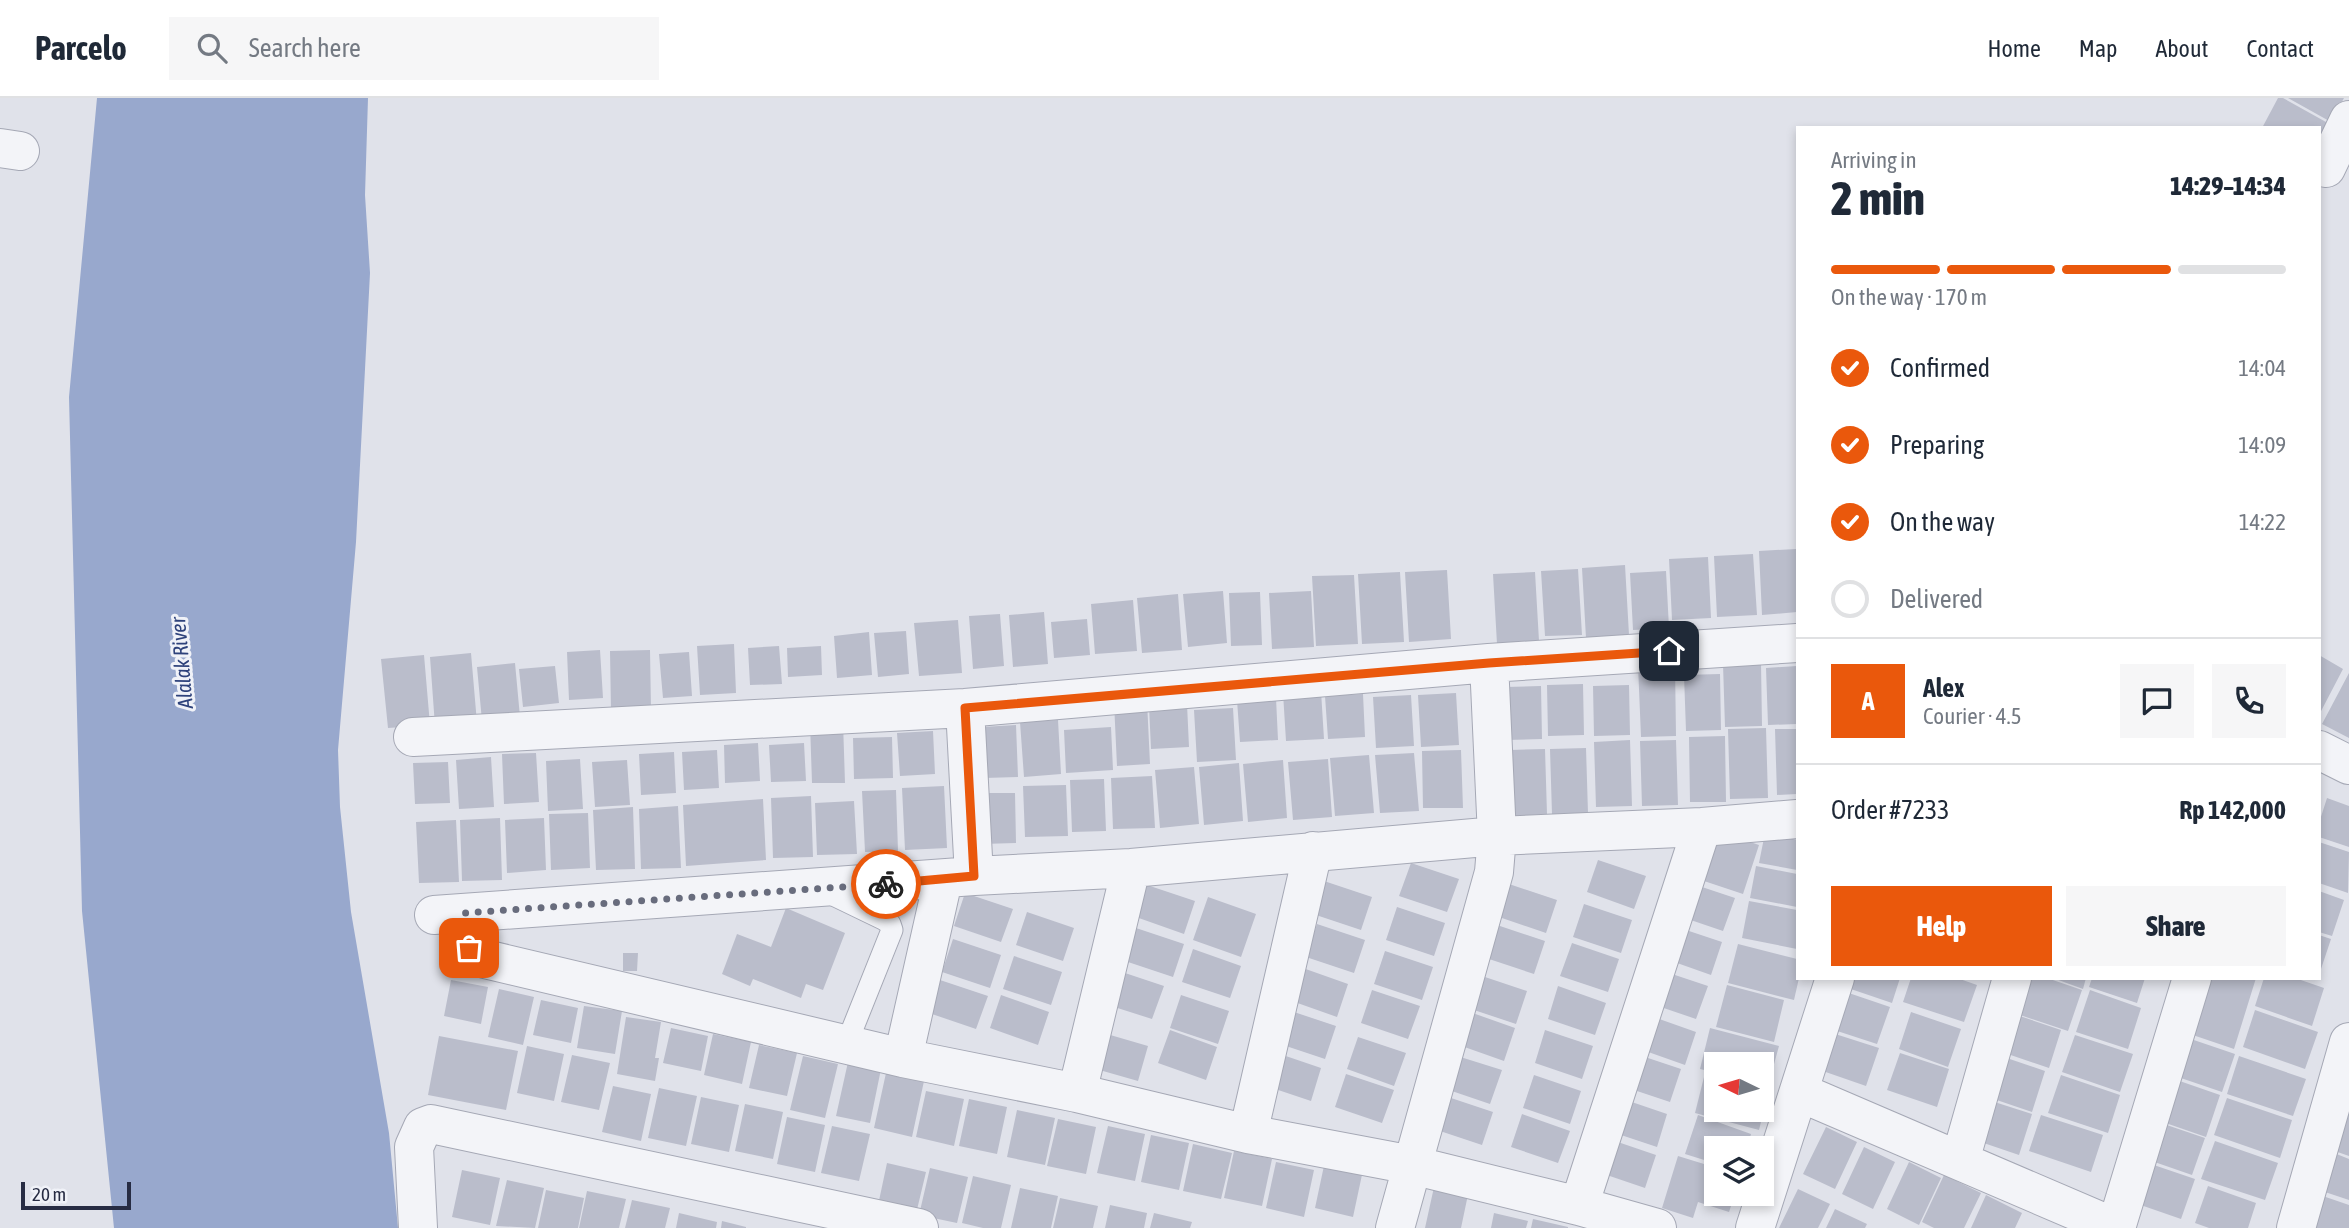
<!DOCTYPE html>
<html lang="en">
<head>
<meta charset="utf-8">
<style>
	:root { --surface:#fff; --page:#f6f6f7; --text:#1f2937; --muted:#747a83; --line:#e0e1e3; --accent:#ea580c }
	body { margin:0; font-family:"Asap Condensed",sans-serif; background:var(--page); color:var(--text); height:100vh; display:flex; flex-direction:column; font-size:26px; white-space:nowrap }
	* { box-sizing:border-box; margin:0 }
	p { font-size:23px; color:var(--muted) }
	.icon { flex:none; width:38px; height:38px; fill:none; stroke:currentColor; stroke-width:2; stroke-linecap:round; stroke-linejoin:round }
	.map { position:relative; flex:1; overflow:hidden }
	.drawer { position:absolute; left:1796px; top:28px; width:525px; height:854px; display:flex; flex-direction:column; background:var(--surface); border-radius:0px; box-shadow:0 4px 10px #0003 }
	.drawer>* { flex:none }
	.needle { width:46px; rotate:275deg }
	.tools { position:absolute; left:1704px; top:954px; display:grid; gap:14px }
	.tools a { display:grid; place-items:center; width:70px; height:70px; border-radius:0px; background:var(--surface); box-shadow:0 4px 10px #0003; font-size:35px }
	.scale { position:absolute; left:21px; bottom:18px; width:110px; box-sizing:border-box; padding-left:7px; border:4px solid #272c43; border-top:0; font-size:19px; line-height:24px; white-space:nowrap; color:#272c43; -webkit-text-stroke:5px #f0f2f8; paint-order:stroke }
	.pin { position:absolute; display:grid; place-items:center; width:60px; height:60px; color:#fff; margin:-30px; border-radius:14px; box-shadow:0 4px 10px #0006 }
	.courier { position:absolute; display:grid; place-items:center; width:70px; height:70px; margin:-35px; border:5px solid #ea580c; border-radius:50%; background:#fff; color:#222; box-shadow:0 2px 9px #0007 }
	.head em { font-style:normal; font-weight:800 }
	.head div { display:flex; flex-direction:column-reverse }
	.head { display:flex; align-items:center; justify-content:space-between; height:119px; padding:0 35px }
	h1 { font-size:46px; font-weight:800; line-height:52px }
	.bar { display:grid; grid-template-columns:repeat(4,1fr); gap:10px 7px; align-content:center; height:84px; padding:0 35px }
	.bar i { height:9px; border-radius:5px; background:var(--line) }
	.bar .active { background:var(--accent) }
	.bar p { grid-column:span 4 }
	.line { display:flex; align-items:center; gap:18px; padding:0 35px; border-top:2px solid var(--line) }
	.line div { flex:1 }
	.round { display:grid; place-items:center; flex:none; width:74px; height:74px; border-radius:0px; background:var(--page) }
	ol { padding:0 35px; list-style:none }
	li { display:flex; align-items:center; gap:21px; height:77px }
	li p { margin-inline-start:auto }
	li .icon { padding:7px; border-radius:50%; background:var(--accent); color:#fff; stroke-width:4 }
	li:last-child { color:var(--muted) }
	li i { width:38px; height:38px; border:4px solid var(--line); border-radius:50% }
	.primary-button { display:flex; gap:14px; margin-top:auto; padding:14px 35px }
	.primary-button a { flex:1; height:80px; border-radius:0px; background:var(--accent); color:#fff; font-size:28px; font-weight:800; line-height:80px; text-align:center }
	.primary-button a+a { background:var(--page); color:var(--text) }
	header { display:flex; align-items:center; gap:42px; box-sizing:border-box; height:98px; padding:0 35px; background:var(--surface); border-bottom:2px solid var(--line) }
	header strong { font-size:33px }
	nav { display:flex; gap:38px; margin-inline-start:auto; font-size:24px }
	.search { width:490px; height:63px; background:var(--page); display:flex; align-items:center; gap:18px; box-sizing:border-box; padding:0 24px; border-radius:0px; color:var(--muted); font-size:26px }
	.map>svg:first-child { display:block }
</style>
</head>
<body>
<header>
<strong>Parcelo</strong>
<div class="search"><svg class="icon" aria-label="search" viewBox="0 0 24 24"><circle cx="10" cy="10" r="6"/><path d="M15 15l6 6"/></svg>Search here</div>
<nav><a>Home</a><a>Map</a><a>About</a><a>Contact</a></nav>
</header>
<div class="map">
<svg width="2349" height="1130" viewBox="0 0 2349 1130">
	<rect width="100%" height="100%" fill="#e0e2ea"/>
	<path fill="#98a8cd" d="M97 0H368L365 97 370 175 356 444 338 652 340 709 351 814 389 1035 398 1130H114L82 813 69 299Z"/>
	<path fill="#babdcb" d="M2278 0H2283L2335 29 2319 57V30H2262Z
		M2288 0H2344L2331 24Z
		M1796 451 1797 514 1762 517 1759 453Z
		M1753 456 1757 517 1717 519 1714 458Z
		M1708 459 1711 520 1672 522 1669 461Z
		M1625 467 1629 537 1586 540 1582 470Z
		M1578 471 1582 537 1545 538 1541 473Z
		M1447 472 1451 541 1409 544 1405 474Z
		M1666 473 1669 530 1633 532 1630 475Z
		M1400 474 1404 544 1362 546 1358 476Z
		M1535 474 1539 543 1497 546 1493 476Z
		M1354 477 1358 546 1316 548 1312 478Z
		M1223 493 1227 545 1188 549 1183 496Z
		M1311 493 1314 549 1272 551 1269 495Z
		M1260 494 1262 547 1231 548 1229 495Z
		M1178 496 1182 552 1142 555 1137 500Z
		M1133 502 1137 553 1095 556 1091 506Z
		M1044 514 1048 566 1013 569 1009 517Z
		M1000 516 1004 568 973 571 969 518Z
		M1087 521 1090 557 1054 560 1051 524Z
		M958 522 962 575 919 578 914 525Z
		M906 533 909 576 878 579 874 535Z
		M869 534 872 577 837 580 834 538Z
		M734 546 736 595 700 597 697 548Z
		M779 548 782 586 750 587 748 550Z
		M821 548 822 577 788 579 787 550Z
		M600 552 603 600 569 602 567 554Z
		M650 552 651 612 611 613 610 553Z
		M689 554 692 598 663 600 659 556Z
		M471 555 477 625 435 628 430 559Z
		M424 557 430 627 388 630 381 561Z
		M2319 557 2343 571 2319 617Z
		M515 565 520 619 482 623 477 569Z
		M1761 565 1762 628 1725 629 1723 566Z
		M1638 567H1675L1676 638 1641 639Z
		M555 568 559 605 523 609 519 571Z
		M1797 568V626L1768 627 1766 570Z
		M2349 575V640L2322 626Z
		M1720 576 1721 632 1686 633 1684 577Z
		M1583 586 1584 637 1548 638 1547 587Z
		M1629 587 1630 637 1594 638 1593 588Z
		M1541 588 1542 641 1506 642 1505 589Z
		M1321 593 1324 641 1286 643 1283 595Z
		M1456 595 1459 647 1421 649 1418 597Z
		M1363 596 1365 639 1328 641 1325 598Z
		M1411 597 1414 648 1376 650 1373 599Z
		M1276 600 1278 642 1240 644 1237 602Z
		M1147 603 1150 666 1117 668 1114 604Z
		M1187 606 1189 649 1151 651 1149 608Z
		M1233 610 1236 662 1197 664 1194 612Z
		M1058 622 1061 676 1024 679 1020 624Z
		M843 624 845 685H812L810 625Z
		M1016 627 1018 679 984 680 982 629Z
		M1111 629 1113 672 1066 675 1064 632Z
		M1766 630 1768 700 1730 701 1728 631Z
		M1775 631H1797V696L1777 697Z
		M933 633 935 676 900 678 897 635Z
		M1725 638 1726 704H1690L1689 639Z
		M892 639 893 680 854 681 853 640Z
		M1630 642 1632 708 1596 709 1594 644Z
		M1676 642 1678 707 1642 708 1640 643Z
		M758 645 760 683 725 685 724 647Z
		M804 645 806 683 771 684 769 647Z
		M1586 650 1588 715 1552 716 1550 651Z
		M1545 651 1547 716 1511 718 1510 652Z
		M717 652 719 690 684 692 682 654Z
		M1461 652 1463 710H1423L1422 653Z
		M674 654 676 695 641 697 639 656Z
		M536 655 539 704 504 706 502 656Z
		M1414 655 1419 713 1380 715 1375 657Z
		M1369 657 1374 715 1335 718 1330 660Z
		M491 659 494 709 459 711 456 662Z
		M580 661 583 711 548 713 546 663Z
		M1328 661 1332 719 1293 722 1288 664Z
		M627 662 630 707 595 709 592 664Z
		M1283 662 1287 720 1248 724 1243 666Z
		M448 664 450 705 415 706 413 665Z
		M1239 665 1243 723 1204 727 1199 669Z
		M1194 669 1199 726 1160 730 1155 672Z
		M1152 678 1155 730 1113 731 1111 680Z
		M1104 681 1106 733 1072 734 1070 682Z
		M1066 687 1068 738 1025 739 1023 688Z
		M944 688 947 750 905 752 902 690Z
		M896 692 898 753 865 754 862 693Z
		M981 695H1015L1016 745 982 746Z
		M811 698 813 759 773 760 771 700Z
		M2327 700 2349 708V749L2319 739V725Z
		M763 701 766 762 686 768 683 707Z
		M854 703 857 756 817 757 815 705Z
		M678 708 681 770 641 771 639 711Z
		M633 709 635 771 596 772 593 712Z
		M588 715 590 770 551 772 549 716Z
		M500 720 502 782 462 783 460 722Z
		M544 720 546 772 507 775 505 722Z
		M456 722 459 784 419 785 416 724Z
		M1712 731 1759 747 1743 796 1695 780Z
		M1765 735 1797 742V772L1759 765Z
		M2319 744 2349 754 2348 795 2319 785Z
		M1598 762 1646 778 1634 811 1587 794Z
		M1411 765 1459 781 1447 814 1399 798Z
		M1756 768 1797 776V809L1750 800Z
		M1324 783 1372 799 1361 832 1313 816Z
		M1687 784 1735 800 1723 833 1676 817Z
		M1509 786 1557 802 1546 835 1499 819Z
		M1147 787 1195 803 1184 836 1136 819Z
		M2319 793 2344 802 2332 838 2319 834Z
		M965 795 1013 811 1001 844 954 828Z
		M1208 799 1256 816 1241 859 1193 842Z
		M1749 803 1797 812V851L1742 840Z
		M1584 806 1632 822 1621 855 1573 839Z
		M1397 809 1445 825 1434 858 1386 842Z
		M786 810 845 835 823 892 806 886 801 900 753 881 750 888 722 876 737 836 771 849Z
		M1027 814 1074 830 1063 863 1016 847Z
		M1317 826 1365 842 1354 875 1306 859Z
		M1497 827 1545 843 1534 876 1486 860Z
		M1674 828 1722 844 1711 877 1663 860Z
		M1136 830 1184 846 1173 879 1125 863Z
		M2319 837 2331 841 2319 877Z
		M953 841 1001 857 990 890 942 874Z
		M1572 845 1619 861 1608 894 1560 878Z
		M1738 846 1797 861V880H1799L1794 902 1728 885Z
		M1193 851 1241 868 1230 900 1182 884Z
		M1385 853 1433 869 1422 902 1374 886Z
		M623 855H638L637 873H623Z
		M1014 858 1062 874 1051 907 1003 891Z
		M1300 869 1348 886 1337 919 1289 902Z
		M1116 872 1164 888 1152 921 1105 906Z
		M1660 872 1708 888 1696 921 1649 905Z
		M1479 877 1527 893 1516 926 1468 910Z
		M1845 880H1900L1892 905 1842 888Z
		M1911 880H1957L1977 887 1964 924 1903 904Z
		M2022 880H2047L2082 892 2068 933 2011 914Z
		M2053 880H2086L2083 891Z
		M2092 880H2145L2137 905 2089 889Z
		M2201 880H2256L2234 951 2184 934Z
		M2264 880H2295L2324 890 2312 928 2255 908Z
		M451 882 488 889 481 926 444 918Z
		M940 882 988 898 976 931 929 915Z
		M1727 887 1784 902 1774 944 1716 929Z
		M1558 888 1606 905 1595 937 1548 921Z
		M499 891 534 899 523 947 488 939Z
		M1372 892 1420 908 1408 941 1361 925Z
		M1840 892 1890 909 1877 946 1828 930Z
		M2090 892 2141 910 2128 951 2076 934Z
		M1001 897 1049 914 1038 947 990 930Z
		M1181 897 1229 913 1218 946 1170 930Z
		M541 902 578 910 571 945 533 937Z
		M584 908 622 913 615 956 577 950Z
		M1288 912 1336 928 1325 961 1277 945Z
		M2255 912 2318 934 2305 971 2243 949Z
		M1467 913 1515 930 1504 963 1456 946Z
		M1911 914 1961 931 1948 969 1899 951Z
		M2011 915 2061 932 2049 970 1999 953Z
		M1648 917 1696 934 1685 967 1637 950Z
		M626 919 661 924 655 960H659L655 983 617 976Z
		M671 930 708 938 701 973 663 965Z
		M1710 930 1779 948 1768 988 1762 987V966H1717V975L1700 971Z
		M1170 932 1217 949 1206 982 1158 965Z
		M1545 932 1593 948 1582 981 1535 965Z
		M1100 934 1148 948 1138 983 1089 969Z
		M1829 934 1879 950 1866 988 1817 971Z
		M713 936 751 944 742 986 704 977Z
		M2075 937 2133 956 2120 994 2062 974Z
		M439 938 518 953 506 1012 428 997Z
		M1358 939 1406 955 1394 988 1347 971Z
		M2185 939 2235 956 2222 994 2172 977Z
		M759 947 797 955 787 998 749 990Z
		M527 948 564 956 554 1003 517 995Z
		M1274 954 1321 970 1311 1003 1263 987Z
		M1633 955 1681 971 1670 1004 1622 988Z
		M1900 955 1949 971 1937 1009 1887 992Z
		M1995 956 2045 973 2032 1014 1982 997Z
		M572 957 610 965 599 1012 561 1004Z
		M1454 957 1502 972 1490 1006 1443 990Z
		M803 958 838 966 825 1020 790 1012Z
		M2239 958 2306 981 2293 1018 2227 996Z
		M848 964 881 971 870 1025 836 1018Z
		M886 975 924 983 912 1039 874 1030Z
		M1705 975 1717 978V1012H1762V990L1769 992 1759 1032 1695 1015Z
		M1346 976 1394 992 1382 1025 1335 1009Z
		M1534 977 1581 993 1570 1026 1523 1010Z
		M2061 977 2120 997 2108 1035 2048 1015Z
		M2171 980 2220 997 2206 1039 2157 1022Z
		M613 988 651 996 641 1043 602 1034Z
		M659 990 697 998 686 1048 648 1040Z
		M926 993 964 1001 954 1048 916 1039Z
		M1445 998 1493 1014 1482 1047 1434 1031Z
		M701 999 739 1007 729 1054 691 1046Z
		M1620 1000 1667 1016 1657 1049 1609 1033Z
		M1982 1000 2032 1016 2019 1057 1969 1040Z
		M2227 1000 2292 1022 2280 1060 2214 1037Z
		M969 1001 1007 1009 997 1056 959 1048Z
		M745 1006 783 1014 773 1061 735 1053Z
		M1017 1012 1055 1020 1045 1067 1007 1059Z
		M2341 1014 2349 1016V1058L2329 1051Z
		M1522 1016 1570 1033 1558 1065 1511 1049Z
		M1698 1017 1751 1036 1747 1050H1717V1066L1685 1056Z
		M2041 1017 2103 1037 2091 1074 2029 1053Z
		M787 1019 825 1027 815 1074 777 1066Z
		M1058 1021 1096 1029 1086 1076 1047 1068Z
		M2155 1023 2205 1040 2192 1077 2143 1060Z
		M832 1028 870 1036 859 1083 821 1075Z
		M1108 1028 1145 1036 1135 1083 1097 1075Z
		M1826 1029 1857 1044 1835 1091 1803 1076Z
		M1151 1037 1189 1045 1179 1092 1141 1084Z
		M1609 1041 1656 1057 1645 1090 1598 1074Z
		M2215 1043 2278 1065 2265 1102 2201 1081Z
		M1193 1046 1232 1055 1221 1101 1183 1093Z
		M1864 1049 1895 1064 1873 1111 1842 1096Z
		M1234 1053 1272 1061 1262 1108 1224 1100Z
		M2329 1053 2349 1061V1102L2316 1091Z
		M1678 1058 1717 1070V1096H1735L1729 1114 1698 1104 1693 1120 1662 1110Z
		M1325 1063 1363 1072 1353 1119 1315 1110Z
		M1276 1064 1314 1072 1304 1119 1266 1110Z
		M1909 1064 1941 1080 1919 1127 1887 1111Z
		M2145 1064 2195 1081 2181 1121 2132 1104Z
		M887 1065 926 1074 915 1120 877 1112Z
		M930 1070 968 1079 957 1125 919 1117Z
		M462 1072 500 1080 490 1127 452 1119Z
		M1944 1077 1981 1095 1964 1130H1934L1922 1124Z
		M973 1078 1011 1087 1001 1130H983L962 1125Z
		M1436 1080 1470 1087 1461 1130H1425Z
		M507 1082 544 1090 535 1130 496 1128Z
		M2208 1088 2256 1105 2248 1130H2209L2195 1125Z
		M1020 1090 1058 1098 1051 1130H1011Z
		M1798 1091 1830 1106 1818 1130H1779Z
		M546 1092 584 1100 578 1130H538Z
		M587 1093 626 1101 619 1130H579Z
		M2314 1095 2349 1107V1130H2302Z
		M1986 1097 2022 1115 2015 1130H1971Z
		M1060 1100 1098 1108 1093 1130H1053Z
		M632 1102 670 1110 665 1130H625Z
		M1110 1107 1147 1115 1144 1130H1105Z
		M1835 1111 1867 1126 1865 1130H1826Z
		M679 1115 717 1124 716 1130H676Z
		M1154 1115 1192 1124 1190 1130H1150Z
		M1494 1115 1528 1123 1526 1130H1491Z
		M1533 1121 1568 1129V1130H1531Z
		M722 1123 746 1129V1130H721Z"/>
	<g fill="none" stroke-linecap="round" stroke-linejoin="round">
		<g stroke="#a5a8b5" stroke-width="23">
			<path id="service" d="M827 794 885 822 890 826 892 832 846 947"/>
		</g>
		<g stroke="#a5a8b5" stroke-width="40">
			<path id="minor" d="M0 50 20 53
				M2326 70 2349 22
				M965 610 974 778
				M413 639 965 610 1489 565 1797 545
				M2319 652 2349 667
				M464 815C464 836 463 852 485 861L903 960 1077 995 1248 1036 1412 1067 1579 1108 1657 1130
				M434 817 974 778 1131 770 1497 738 1702 729 1797 721
				M903 960 943 782
				M1799 994 2116 1130
				M1077 995 1131 770
				M1248 1036 1313 753
				M1960 1063 2012 880
				M1579 1108 1702 729
				M418 1130 414 1049 423 1029 431 1026 919 1130
				M1395 1130 1494 774 1497 738 1489 565
				M1755 1130 1835 880
				M2116 1130 2192 880
				M2296 1130 2349 944"/>
		</g>
		<use href="#service" stroke="#f3f4f8" stroke-width="21"/>
		<use href="#minor" stroke="#f3f4f8" stroke-width="38"/>
	</g>
	<g fill="none" stroke-linecap="round" stroke-linejoin="round">
		<path stroke="#686c7d" stroke-width="7" stroke-dasharray="0 12.6" d="M469 850 464 840V815L886 786"/>
		<path stroke="#ea580c" stroke-width="9" d="M886 786 974 778 965 610 1489 565 1669 553"/>
	</g>
	<g text-anchor="middle" dominant-baseline="central" stroke-width="6" stroke-linejoin="round" paint-order="stroke">
		<g font-size="21" font-style="italic" fill="#2e427b" stroke="#f0f2f8">
			<text transform="translate(181 565) rotate(-95)">Alalak River</text>
		</g>
	</g>
</svg>
<div class="tools">
<a><svg class="needle" viewBox="-14 -14 28 28"><path d="M0-13l5 13h-10z" fill="#e53935"/><path d="M0 13l5-13h-10z" fill="#747a83"/></svg></a>
<a><svg class="icon" aria-label="layers" viewBox="0 0 24 24"><path d="M12 4l9 5-9 5-9-5zM3 14l9 5 9-5"/></svg></a>
</div>
<div class="scale">20 m</div>
<div class="pin" style="left:469px;top:850px;background:#ea580c"><svg class="icon" aria-label="bag" viewBox="0 0 24 24"><path d="M5 8h14l-1 12H6zM9 8a3 3 0 0 1 6 0"/></svg></div>
<div class="pin" style="left:1669px;top:553px;background:#1f2937"><svg class="icon" aria-label="home" viewBox="0 0 24 24"><path d="M3 11l9-7 9 7M6 9v11h12V9"/></svg></div>
<div class="courier" style="left:886px;top:786px"><svg class="icon" aria-label="bike" viewBox="0 0 24 24"><circle cx="6" cy="16" r="4"/><circle cx="18" cy="16" r="4"/><path d="M6 16l4-8h5l3 8M10 8l3 8H6M13 5h3"/></svg></div>
<section class="drawer">
<div class="head"><div><h1>2 min</h1><p>Arriving in</p></div><em>14:29–14:34</em></div>
<div class="bar"><i class="active"></i><i class="active"></i><i class="active"></i><i></i><p>On the way · 170 m</p></div>
<ol>
<li><svg class="icon" aria-label="check" viewBox="0 0 24 24"><path d="M5 12l5 5 9-10"/></svg>Confirmed<p>14:04</p></li>
<li><svg class="icon" aria-label="check" viewBox="0 0 24 24"><path d="M5 12l5 5 9-10"/></svg>Preparing<p>14:09</p></li>
<li><svg class="icon" aria-label="check" viewBox="0 0 24 24"><path d="M5 12l5 5 9-10"/></svg>On the way<p>14:22</p></li>
<li><i></i>Delivered</li>
</ol>
<div class="line" style="height:126px"><b class="round" style="background:var(--accent);color:#fff">A</b><div><b>Alex</b><p>Courier · 4.5</p></div><a class="round"><svg class="icon" aria-label="chat" viewBox="0 0 24 24"><path d="M4 5h16v11H9l-5 4z"/></svg></a><a class="round"><svg class="icon" aria-label="phone" viewBox="0 0 24 24"><path d="M5 4h4l2 5-3 2q2 4 5 5l2-3 5 2v4C11 20 4 13 5 4z"/></svg></a></div>
<div class="line" style="height:91px"><div>Order #7233</div><b>Rp 142,000</b></div>
<div class="primary-button"><a>Help</a><a>Share</a></div>
</section>
</div>
</body>
</html>
